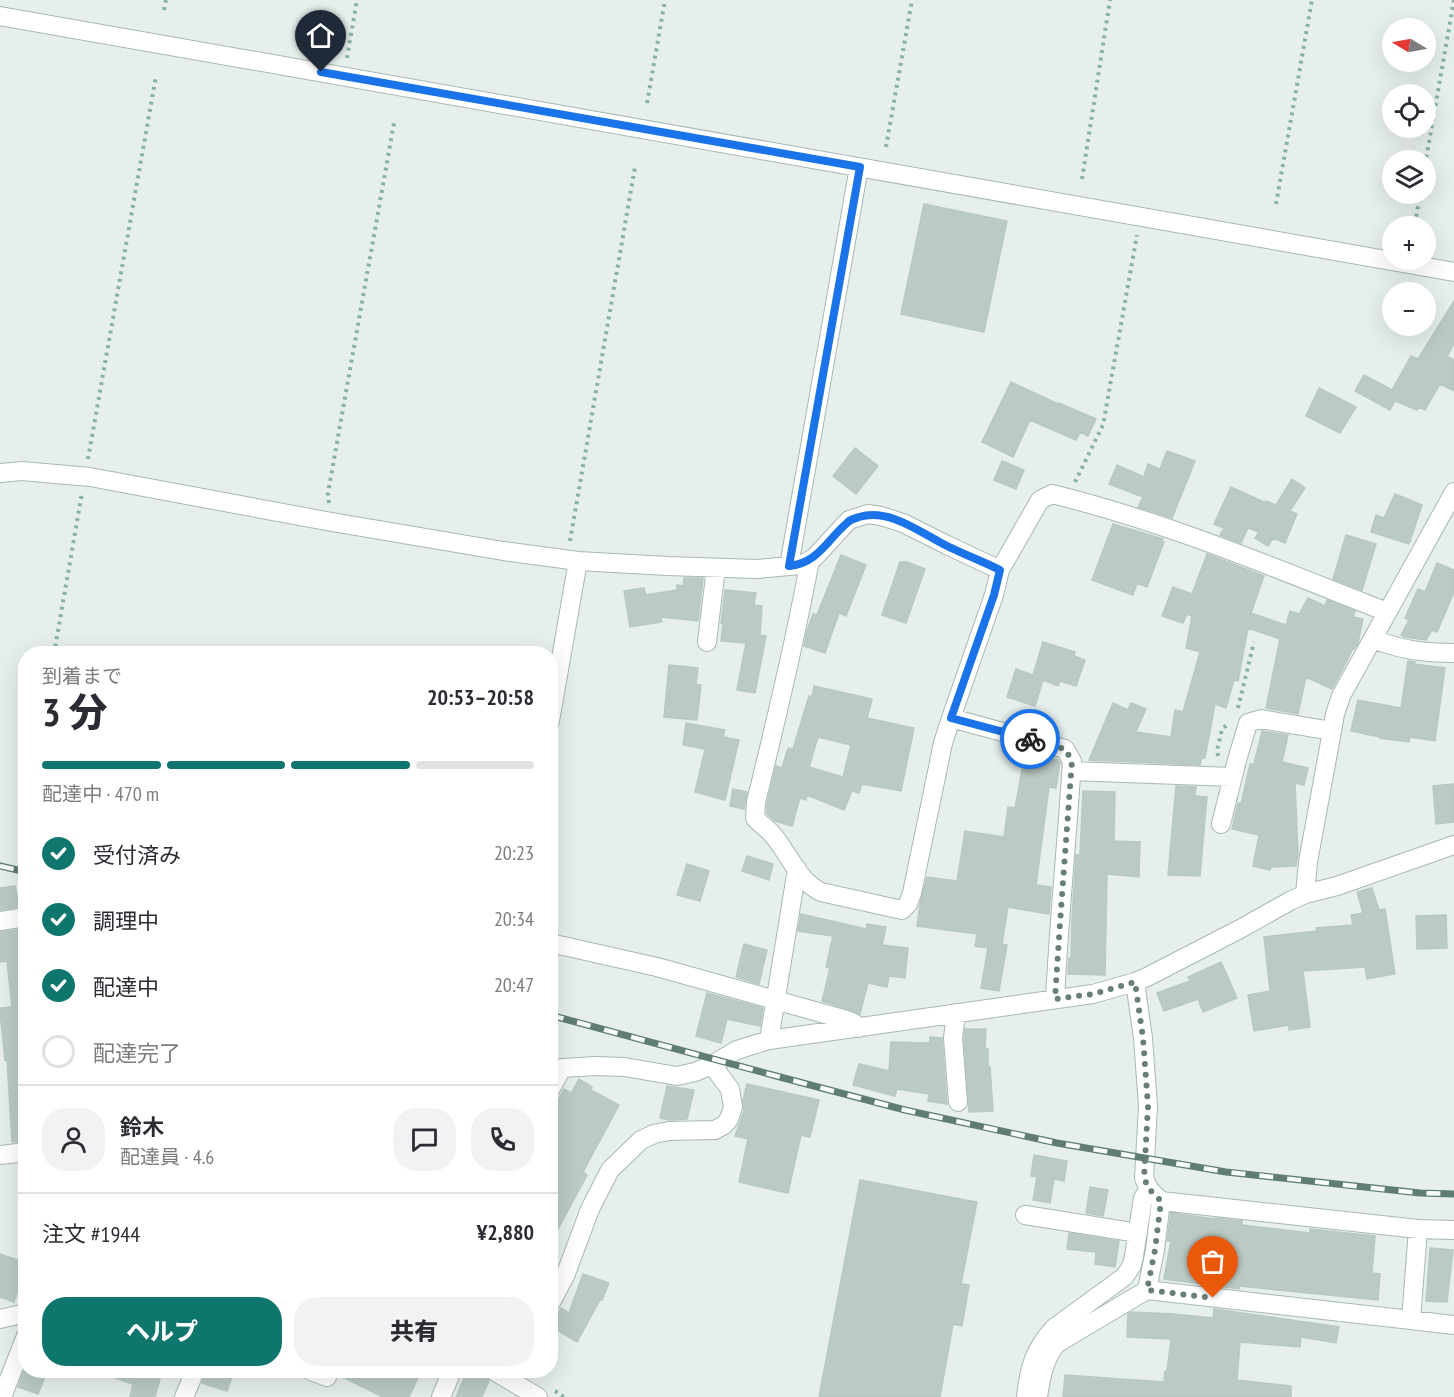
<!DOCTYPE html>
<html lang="ja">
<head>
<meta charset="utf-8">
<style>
	:root { --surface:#fff; --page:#f2f2f3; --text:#2b2b33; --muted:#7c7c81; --line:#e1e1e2; --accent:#0f766e }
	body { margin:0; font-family:"PT Sans Narrow","Noto Sans JP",sans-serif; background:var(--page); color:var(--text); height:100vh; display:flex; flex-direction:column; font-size:22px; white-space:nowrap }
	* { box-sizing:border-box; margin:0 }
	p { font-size:20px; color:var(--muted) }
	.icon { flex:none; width:33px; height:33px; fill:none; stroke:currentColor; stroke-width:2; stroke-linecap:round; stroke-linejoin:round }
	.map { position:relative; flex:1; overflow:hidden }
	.panel { position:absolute; left:18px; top:646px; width:540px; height:732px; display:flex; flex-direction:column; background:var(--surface); border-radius:24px; box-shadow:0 6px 24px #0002 }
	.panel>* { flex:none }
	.needle { width:39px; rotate:280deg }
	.controls { position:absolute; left:1382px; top:18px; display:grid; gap:12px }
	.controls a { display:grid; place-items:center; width:54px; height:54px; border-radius:50%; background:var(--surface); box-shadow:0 6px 24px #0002; font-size:30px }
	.pin { position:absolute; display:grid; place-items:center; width:51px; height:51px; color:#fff; margin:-62px -26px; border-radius:50% 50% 50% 0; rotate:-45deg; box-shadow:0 0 6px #0007 }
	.pin .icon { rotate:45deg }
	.courier { position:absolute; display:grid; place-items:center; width:60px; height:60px; margin:-30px; border:4px solid #1a73e8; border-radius:50%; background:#fff; color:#222; box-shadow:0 2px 8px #0007 }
	.summary em { font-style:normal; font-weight:800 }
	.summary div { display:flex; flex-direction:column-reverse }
	.summary { display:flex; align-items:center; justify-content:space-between; height:102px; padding:0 24px }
	h1 { font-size:39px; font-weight:800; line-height:45px }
	.bar { display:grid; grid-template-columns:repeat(4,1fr); gap:9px 6px; align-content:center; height:72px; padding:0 24px }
	.bar i { height:8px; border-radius:4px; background:var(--line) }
	.bar .on { background:var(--accent) }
	.bar p { grid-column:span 4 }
	.line { display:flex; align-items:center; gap:15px; padding:0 24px; border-top:2px solid var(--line) }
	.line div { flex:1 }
	.round { display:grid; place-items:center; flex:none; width:63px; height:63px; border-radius:24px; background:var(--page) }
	ol { padding:0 24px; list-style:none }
	li { display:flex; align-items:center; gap:18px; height:66px }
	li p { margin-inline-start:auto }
	li .icon { padding:6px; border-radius:50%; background:var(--accent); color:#fff; stroke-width:4 }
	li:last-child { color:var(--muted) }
	li i { width:33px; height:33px; border:3px solid var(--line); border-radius:50% }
	.cta { display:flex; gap:12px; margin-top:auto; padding:12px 24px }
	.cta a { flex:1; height:69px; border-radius:24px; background:var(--accent); color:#fff; font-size:24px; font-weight:800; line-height:69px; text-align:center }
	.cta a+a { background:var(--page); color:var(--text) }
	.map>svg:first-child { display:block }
</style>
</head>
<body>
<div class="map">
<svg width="1454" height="1397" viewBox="0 0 1454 1397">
	<rect width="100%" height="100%" fill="#e6efeb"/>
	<path fill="#bbcac4" stroke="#b8c9c2" stroke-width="1.5" fill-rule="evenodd" d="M924 204 1007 221 984 332 901 314Z
		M1454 301V344L1447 356 1454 360V391L1440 384 1425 410 1419 407 1417 410 1395 401 1390 410 1355 391 1364 375 1392 390 1411 356 1418 359Z
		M1011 382 1058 404 1059 403 1096 419 1088 436 1080 432 1076 440 1030 420 1013 457 982 442Z
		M1319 388 1356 407 1340 433 1306 416Z
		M855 448 878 466 856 494 833 476Z
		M1167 451 1195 461 1172 518 1138 507 1143 497 1109 484 1117 465 1144 477 1148 464 1160 469Z
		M1002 461 1024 470 1016 489 994 480Z
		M1292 479 1305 488 1290 511 1297 514 1285 543 1273 538 1268 546 1255 538 1259 532 1248 528 1241 543 1220 535 1224 528 1214 524 1231 487 1266 503V501L1276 505Z
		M1395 494 1422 505 1409 544 1371 532 1376 515 1384 518Z
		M1113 524 1163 539 1161 542H1164L1147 587 1137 583 1133 595 1092 580Z
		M1346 535 1376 544 1362 590 1333 579Z
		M1207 554 1264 576 1251 613 1286 625 1290 611 1299 614 1308 598 1325 606 1327 600 1355 611 1353 617 1363 619 1358 643 1354 649 1353 648 1347 661 1332 689 1306 677 1298 714 1266 708 1280 639 1248 628 1238 681 1234 680 1226 708 1215 704 1205 758H1202L1200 765 1089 760 1113 703 1128 710 1131 703 1146 709 1136 732 1171 737 1175 710 1183 712 1200 652 1186 648 1192 616 1187 614 1183 623 1162 616 1173 587 1192 594Z
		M841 555 866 565 846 616 839 613 825 653 804 646 807 631 813 614 817 615Z
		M900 562H907L925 569 906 623 882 615Z
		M1437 563 1454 570V592L1437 632 1432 630 1426 640 1404 637 1401 635 1409 620 1405 618 1418 589 1425 592Z
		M684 578H703L698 621 661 617 662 622 630 627 624 591 644 588 646 595 677 590V585L683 586Z
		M725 590 756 593 754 605 762 606 760 635 766 636 755 693 737 690 746 643 721 641 723 624 721 623Z
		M1043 642 1075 652 1074 656 1085 660 1076 686 1060 681 1058 686 1043 680 1035 706 1007 697 1016 669 1033 675Z
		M1408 661 1415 662 1414 664 1445 668 1435 741 1410 737 1409 742 1380 738V737L1351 731 1358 700 1401 708Z
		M669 665 698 668 696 684 701 685 697 720 664 717Z
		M814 686 872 699 867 718 914 728 901 791 862 784 859 793 852 791 844 810 807 795 806 800 800 798 792 826 775 821 767 814V804L776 766 782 768 788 748 793 749 809 696 812 697ZM818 737 851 745 843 777 809 767Z
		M686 723 725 730 723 737 739 740 725 800 695 792 705 749 683 745Z
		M1262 731 1288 735 1282 762 1308 768 1304 785 1295 783 1298 853 1296 866 1271 867 1270 870 1253 866 1259 835 1232 829 1238 803 1241 804 1250 764H1254Z
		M1025 754 1058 760 1060 763 1056 788 1049 787 1036 885 1051 887 1049 914 1008 907 1002 944 1007 945 999 991 981 988 988 948 975 946 977 934 917 926 920 904 927 877 957 881 965 831 1004 837 1008 807 1015 808Z
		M1454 784V822L1436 824 1433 786Z
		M1176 786 1196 787 1195 796 1207 797 1200 876 1168 875Z
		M733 789 747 792 744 809 730 806Z
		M1083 791 1115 792 1114 841 1140 842 1139 877 1107 874 1105 975 1068 974 1069 958H1071L1072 918 1076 855H1080Z
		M747 856 773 864 769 880 742 871Z
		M687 864 709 871 700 901 677 895Z
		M15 886 19 907 0 910V888Z
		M1372 888 1379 910 1385 909 1395 974 1367 979 1365 967 1303 971 1310 1027 1289 1030V1025L1254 1031 1248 995 1270 991 1264 937 1317 931 1316 928 1353 925 1351 915 1363 913 1357 892Z
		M801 914 866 929 867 924 886 927 882 945 908 948 905 978 889 976 887 987 868 983 860 1014 851 1010 822 1001 830 968 826 967 833 936 798 931Z
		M1446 915 1447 948 1417 949 1416 916Z
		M23 929 24 935H26V1141L12 1142 7 1059 5 1060 0 1012V1008L12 1007 7 961 0 962V932Z
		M744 944 767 950 759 984 736 977Z
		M1221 962 1237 998 1203 1012 1198 999 1164 1011 1157 993 1190 981 1188 977Z
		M707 993 763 1008 760 1026 727 1019 721 1043 696 1036Z
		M965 1029H986L985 1049H988V1067H990L993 1111 969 1112 964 1038Z
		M930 1037 942 1038 947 1104 928 1101 929 1094 897 1089 895 1096 853 1085 859 1064 889 1071 891 1042 930 1043Z
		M579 1079 592 1087 591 1090 619 1105 583 1172 587 1175 550 1244V1114L564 1089 571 1093Z
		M747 1084 819 1100 810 1137 801 1135 788 1193 739 1182 748 1139 735 1136 744 1111 743 1100Z
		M667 1086 694 1090 687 1119 669 1120 660 1118Z
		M1034 1155 1067 1161 1064 1181 1054 1179 1050 1203 1033 1200 1037 1177 1031 1176Z
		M860 1180 977 1202 961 1284 969 1285 962 1326 953 1324 940 1397H819Z
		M1090 1187 1108 1190 1103 1216 1086 1213Z
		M1171 1213 1215 1219V1218L1242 1221V1225L1310 1233V1229L1375 1236 1372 1273 1380 1274 1378 1300 1239 1286V1289L1164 1279 1171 1241H1167Z
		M1069 1233 1119 1241 1115 1267 1095 1264 1096 1252 1067 1249Z
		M1430 1248 1453 1250 1447 1302 1426 1301Z
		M0 1254 26 1263V1268L14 1302 0 1297Z
		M583 1274 609 1283 602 1300H600L577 1342 550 1326 561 1308 569 1313Z
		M1214 1309 1339 1327 1336 1343 1301 1337 1300 1347 1240 1342 1237 1380 1291 1386V1397H1063L1065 1375 1164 1382 1165 1371H1167L1171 1339 1127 1337 1128 1314 1132 1312 1173 1314 1213 1318Z
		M24 1371H47L38 1394 18 1387Z
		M105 1371H157L155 1377 160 1379 155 1397H130L133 1384 104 1374Z
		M206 1371H234L227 1391 202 1383Z
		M336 1371H421L409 1397H383L338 1375Z
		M467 1371H472L484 1376 489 1381 482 1397H456Z"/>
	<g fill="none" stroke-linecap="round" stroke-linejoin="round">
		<g stroke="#a8b8b2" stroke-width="20">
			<path id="minor" d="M0 16 1454 272
				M0 473 22 471 90 477 326 521 503 551 578 561 667 566 757 569 801 565 814 558 849 520 868 514 881 516 903 523 947 545 1000 570 1040 500 1052 494C1167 522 1277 569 1387 612
				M810 560C795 641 776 721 756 802L755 818C760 824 767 828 772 834 789 853 797 880 821 892L902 910 908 904 912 893 943 743 951 718 994 595 1000 570
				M789 566 859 167
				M1373 639C1402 650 1423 653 1454 653
				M707 642 716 568
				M951 718 1065 749 1072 761C1067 840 1059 920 1055 999
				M550 721 578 561
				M1072 771 1232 777
				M1221 824 1237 760 1248 723 1261 719 1332 731
				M1305 894 1308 862 1332 731 1335 714 1341 696 1454 492
				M0 921 26 917
				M550 943 657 967 843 1019C849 1021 855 1022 858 1028
				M956 1013 953 1038 958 1102
				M769 1040 797 869
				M550 1071 562 1068 597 1066 624 1067 677 1076 695 1072 712 1065 737 1050 769 1040 1093 994 1135 982 1147 977 1240 929 1290 901 1305 894 1337 886 1454 845
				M550 1090 562 1068
				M0 1155 26 1152
				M1025 1215 1138 1233
				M1418 1229 1454 1230
				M1147 1290 1411 1320 1418 1229 1161 1201
				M550 1304 565 1276 590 1209 610 1170 641 1140 654 1134 669 1131 715 1130 724 1125 729 1119 733 1107 730 1089 712 1065
				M0 1319 26 1313
				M1411 1320 1454 1325
				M311 1371 327 1377
				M494 1371 538 1397
				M2 1397 26 1336
				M184 1397 195 1371
				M441 1397 452 1371
				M1026 1397C1029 1368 1034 1350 1054 1328L1124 1277 1129 1270 1132 1265 1134 1256 1143 1198 1149 1189
				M1038 1397C1041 1377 1044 1360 1056 1344L1147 1290 1155 1250 1161 1201 1149 1189 1144 1178 1148 1106 1143 1038 1135 982"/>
		</g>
		<path stroke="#86b3a5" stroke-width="4" stroke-dasharray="3 4.5" stroke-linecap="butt" d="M164 10 166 0
			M347 58 357 0
			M647 103 665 0
			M886 147 912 0
			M1425 165 1454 0
			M1082 179 1110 0
			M1276 204 1312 0
			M1415 224 1420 194
			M88 459 156 76
			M1075 482 1103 425 1137 235
			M329 503 328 493 394 123
			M570 541 635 167
			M54 654 82 493
			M1238 708 1254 642
			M1218 756 1217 750 1222 729 1227 725
			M21 845 26 820
			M555 1391 564 1397"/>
		<use href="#minor" stroke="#fff" stroke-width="18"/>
		<g stroke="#5f7d75" stroke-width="7">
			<path id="rail" d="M0 866 26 872
				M550 1015 780 1077 905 1110 1057 1143 1226 1172 1420 1193 1454 1194"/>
		</g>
		<use href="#rail" stroke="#f7fbf9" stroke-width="4.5" stroke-dasharray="14" stroke-linecap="butt"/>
	</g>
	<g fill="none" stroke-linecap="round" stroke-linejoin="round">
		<path stroke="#687f78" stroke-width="6" stroke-dasharray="0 10.8" d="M1030 739 1065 749 1072 761C1066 840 1060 920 1055 999L1093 994 1135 982 1143 1038 1148 1106 1144 1178 1149 1189 1161 1201 1155 1250 1147 1290 1213 1298"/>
		<path stroke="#1a73e8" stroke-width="8" d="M321 72 860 167 789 566C818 563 827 540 847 523 850 519 854 519 859 517 889 508 920 532 945 545 963 554 982 561 1000 570L994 595 951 718 1030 739"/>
	</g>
</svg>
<div class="controls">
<a><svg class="needle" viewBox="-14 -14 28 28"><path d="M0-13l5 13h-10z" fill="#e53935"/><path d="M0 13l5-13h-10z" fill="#7c7c81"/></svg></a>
<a><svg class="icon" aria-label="locate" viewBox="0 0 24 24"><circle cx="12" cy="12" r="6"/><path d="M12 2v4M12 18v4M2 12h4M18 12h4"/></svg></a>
<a><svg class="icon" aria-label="layers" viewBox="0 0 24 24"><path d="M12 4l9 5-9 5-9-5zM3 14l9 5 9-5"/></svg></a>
<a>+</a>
<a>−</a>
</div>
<div class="pin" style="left:1213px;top:1298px;background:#ea580c"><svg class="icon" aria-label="bag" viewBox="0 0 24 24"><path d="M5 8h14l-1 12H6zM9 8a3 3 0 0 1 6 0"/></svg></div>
<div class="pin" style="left:321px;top:72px;background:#1f2937"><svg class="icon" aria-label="home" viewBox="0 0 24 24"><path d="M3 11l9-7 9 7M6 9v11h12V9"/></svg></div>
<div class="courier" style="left:1030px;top:739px"><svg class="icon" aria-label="bike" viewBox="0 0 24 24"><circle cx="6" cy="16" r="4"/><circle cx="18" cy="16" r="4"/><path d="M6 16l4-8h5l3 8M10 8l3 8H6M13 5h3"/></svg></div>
<section class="panel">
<div class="summary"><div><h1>3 分</h1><p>到着まで</p></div><em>20:53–20:58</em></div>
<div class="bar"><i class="on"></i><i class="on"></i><i class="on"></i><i></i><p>配達中 · 470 m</p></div>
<ol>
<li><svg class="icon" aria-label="check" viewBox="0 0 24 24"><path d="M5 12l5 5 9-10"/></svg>受付済み<p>20:23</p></li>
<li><svg class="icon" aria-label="check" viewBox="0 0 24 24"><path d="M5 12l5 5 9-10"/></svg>調理中<p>20:34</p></li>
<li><svg class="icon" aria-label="check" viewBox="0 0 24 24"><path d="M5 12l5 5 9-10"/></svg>配達中<p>20:47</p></li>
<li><i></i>配達完了</li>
</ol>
<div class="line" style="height:108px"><a class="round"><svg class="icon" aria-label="person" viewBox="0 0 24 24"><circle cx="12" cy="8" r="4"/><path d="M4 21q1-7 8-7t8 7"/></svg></a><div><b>鈴木</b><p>配達員 · 4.6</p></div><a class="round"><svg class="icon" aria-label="chat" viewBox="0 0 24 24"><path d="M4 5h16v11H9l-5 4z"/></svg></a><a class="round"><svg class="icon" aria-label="phone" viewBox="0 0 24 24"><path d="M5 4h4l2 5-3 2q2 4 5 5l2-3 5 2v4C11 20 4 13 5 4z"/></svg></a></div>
<div class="line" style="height:78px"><div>注文 #1944</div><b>¥2,880</b></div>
<div class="cta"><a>ヘルプ</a><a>共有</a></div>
</section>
</div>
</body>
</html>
